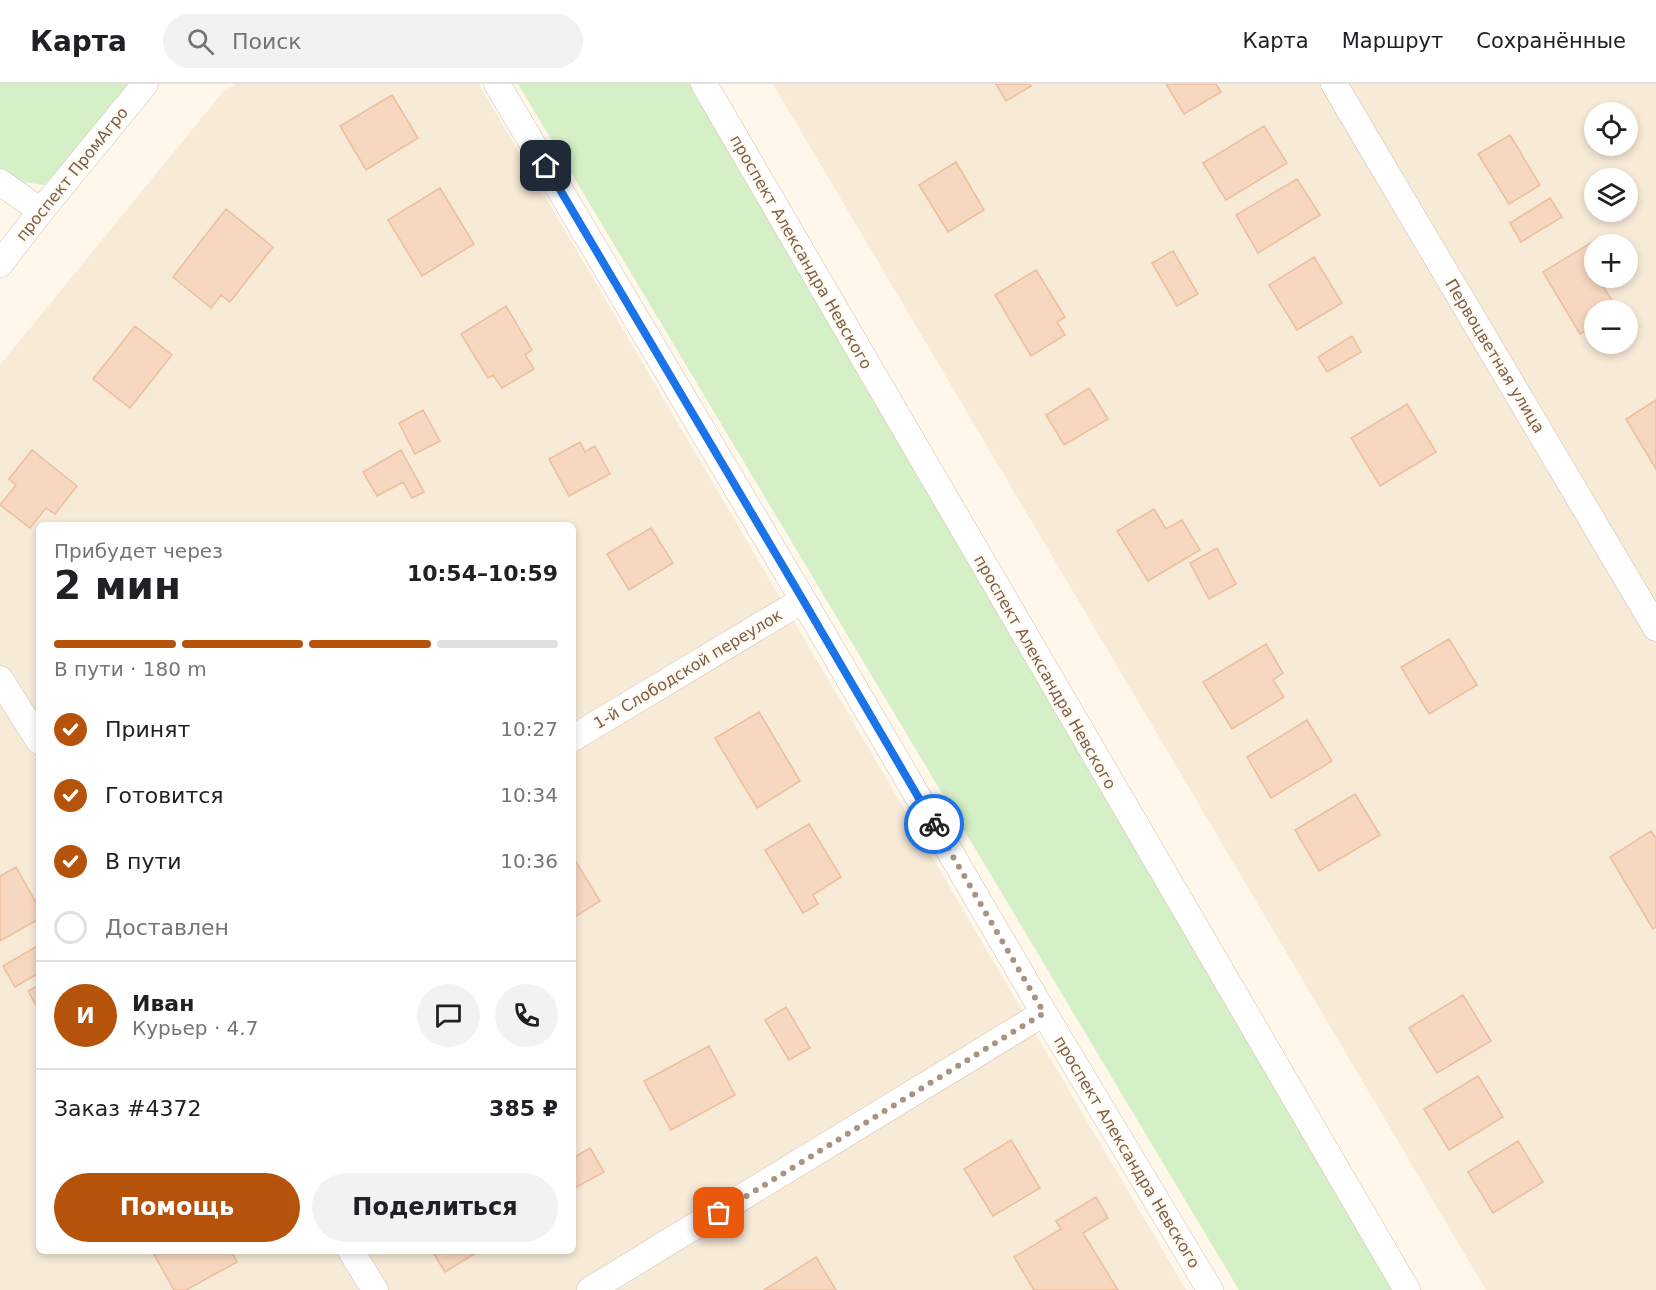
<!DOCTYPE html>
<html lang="ru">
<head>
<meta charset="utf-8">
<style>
	:root { --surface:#fff; --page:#f2f2f2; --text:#202124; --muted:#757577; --line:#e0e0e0; --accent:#b45309 }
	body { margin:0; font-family:"DejaVu Sans",sans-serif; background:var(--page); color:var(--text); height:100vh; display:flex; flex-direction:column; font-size:22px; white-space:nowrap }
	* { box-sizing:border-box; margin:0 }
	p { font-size:20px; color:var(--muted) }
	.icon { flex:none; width:33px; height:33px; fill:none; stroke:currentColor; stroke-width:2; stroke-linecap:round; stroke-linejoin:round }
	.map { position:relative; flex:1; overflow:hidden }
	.sheet { position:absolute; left:36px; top:438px; width:540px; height:732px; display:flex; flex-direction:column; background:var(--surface); border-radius:9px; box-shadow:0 3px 9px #0003 }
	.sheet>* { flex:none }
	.controls { position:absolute; left:1584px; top:18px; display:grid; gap:12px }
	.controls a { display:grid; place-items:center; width:54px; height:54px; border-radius:50%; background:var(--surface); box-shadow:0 3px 9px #0003; font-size:30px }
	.pin { position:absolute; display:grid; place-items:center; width:51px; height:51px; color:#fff; margin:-26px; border-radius:12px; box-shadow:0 3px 9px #0006 }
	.courier { position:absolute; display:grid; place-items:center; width:60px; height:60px; margin:-30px; border:4px solid #1a73e8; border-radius:50%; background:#fff; color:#222; box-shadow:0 2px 8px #0007 }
	.overview em { font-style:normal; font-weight:700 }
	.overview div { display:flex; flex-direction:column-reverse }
	.overview { display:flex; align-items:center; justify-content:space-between; height:102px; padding:0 18px }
	h1 { font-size:39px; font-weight:700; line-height:45px }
	.bar { display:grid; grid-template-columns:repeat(4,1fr); gap:9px 6px; align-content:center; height:72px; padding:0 18px }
	.bar i { height:8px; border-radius:4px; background:var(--line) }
	.bar .current { background:var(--accent) }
	.bar p { grid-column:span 4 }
	.line { display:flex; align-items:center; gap:15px; padding:0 18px; border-top:2px solid var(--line) }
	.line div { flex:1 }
	.round { display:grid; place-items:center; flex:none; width:63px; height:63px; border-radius:32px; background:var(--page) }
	ol { padding:0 18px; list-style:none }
	li { display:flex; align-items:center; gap:18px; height:66px }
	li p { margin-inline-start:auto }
	li .icon { padding:6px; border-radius:50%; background:var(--accent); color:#fff; stroke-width:4 }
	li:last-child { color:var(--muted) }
	li i { width:33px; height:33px; border:3px solid var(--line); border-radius:50% }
	.cta { display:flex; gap:12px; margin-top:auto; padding:12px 18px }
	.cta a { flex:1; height:69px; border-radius:36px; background:var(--accent); color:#fff; font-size:24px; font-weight:700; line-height:69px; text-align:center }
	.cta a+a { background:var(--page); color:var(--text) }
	header { display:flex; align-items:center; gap:36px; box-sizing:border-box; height:84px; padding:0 30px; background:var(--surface); border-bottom:2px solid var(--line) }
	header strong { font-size:28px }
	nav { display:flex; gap:33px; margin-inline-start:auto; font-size:21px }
	.search { width:420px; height:54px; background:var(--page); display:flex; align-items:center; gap:15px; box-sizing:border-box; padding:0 21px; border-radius:33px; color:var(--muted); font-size:22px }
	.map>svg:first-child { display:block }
</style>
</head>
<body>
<header>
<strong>Карта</strong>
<div class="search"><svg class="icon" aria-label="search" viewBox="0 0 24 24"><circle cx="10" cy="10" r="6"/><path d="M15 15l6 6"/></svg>Поиск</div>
<nav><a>Карта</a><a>Маршрут</a><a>Сохранённые</a></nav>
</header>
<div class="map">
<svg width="1656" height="1206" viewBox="0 0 1656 1206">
	<rect width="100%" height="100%" fill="#fef7ea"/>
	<path fill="#f7ead7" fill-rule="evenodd" d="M236 0H479L1186 1206H0V281L223 8ZM39 441H573V1167H39Z
		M773 0H1656V1206H1486ZM1594 28H1628V62H1594ZM1594 94H1628V128H1594ZM1594 160H1628V194H1594ZM1594 226H1628V260H1594Z"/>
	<path fill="#d5efc6" d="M0 0H128L61 84 44 101 23 98 0 87Z
		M518 0H690L1392 1206H1239Z"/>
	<path fill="#f7d7bf" stroke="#ebbe9d" stroke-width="1.5" d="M996 0H1029L1031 2 1006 17Z
		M1166 0H1216L1221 8 1184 30Z
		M392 11 418 54 366 86 340 42Z
		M1264 42 1287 79 1226 116 1203 79Z
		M1510 51 1540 101 1509 120 1478 70Z
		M956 78 984 126 948 148 919 101Z
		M1297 95 1320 131 1258 169 1236 131Z
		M440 104 474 160 422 192 388 136Z
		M1550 114 1562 133 1521 158 1510 139Z
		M226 125 273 163 230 218 221 211 211 224 173 193Z
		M1597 155 1600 160H1594V194H1599H1598L1618 226H1594V242L1580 250 1543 188Z
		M1173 167 1198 210 1177 222 1152 179Z
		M1314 173 1342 219 1297 246 1269 201Z
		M1036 186 1065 233 1057 238 1065 251 1031 272 995 211Z
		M506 222 532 266 525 271 534 285 502 304 493 291 488 294 461 250Z
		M135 242 172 271 130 324 93 295Z
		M1352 252 1361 268 1327 288 1318 273Z
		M1089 304 1108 335 1064 361 1046 331Z
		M1656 316V385L1626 335Z
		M1407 320 1436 368 1380 402 1351 354Z
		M423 326 440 357 415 370 399 339Z
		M580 358 585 368 595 362 610 390 569 412 549 375Z
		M32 366 77 402 55 430 46 424 30 444 0 421 16 401 9 395Z
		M401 366 424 408 412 414 403 398 377 412 363 388Z
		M1154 425 1166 445 1182 436 1200 466 1148 497 1117 447Z
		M651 444 673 479 629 506 607 470Z
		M1217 464 1236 500 1209 515 1190 479Z
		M1449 555 1477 601 1429 630 1401 583Z
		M1266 560 1283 589 1273 596 1284 613 1232 645 1203 598Z
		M759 628 800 697 757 724 715 654Z
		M1307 636 1332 677 1271 714 1247 673Z
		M1355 710 1380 751 1319 787 1295 746Z
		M809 740 841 793 813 811 818 820 803 829 765 766Z
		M1651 747 1656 754V843L1653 845 1610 773Z
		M573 773 600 817 573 834Z
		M16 783 39 824V835L0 857V792Z
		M39 861V889L15 903 3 882Z
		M39 901V927L28 907Z
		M1463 911 1491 957 1437 989 1409 944Z
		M786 923 810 964 789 976 765 936Z
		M709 962 735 1011 671 1046 644 997Z
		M1478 992 1503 1033 1449 1066 1424 1025Z
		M1011 1056 1040 1104 993 1132 964 1085Z
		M1518 1057 1543 1098 1493 1129 1468 1088Z
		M590 1064 604 1088 573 1105V1074Z
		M1096 1113 1108 1134 1083 1149 1118 1206H1034L1014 1173 1061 1145 1056 1137Z
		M152 1167H231L237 1178 186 1206H174Z
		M432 1167H479L445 1188Z
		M816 1173 836 1206H764Z"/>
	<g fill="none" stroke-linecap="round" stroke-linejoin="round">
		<g stroke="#d3c0ad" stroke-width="27">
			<path id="minor" d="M497 0 803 516 1044 929 1210 1206
				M704 0 1407 1206
				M1334 0 1656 544
				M0 98 41 127
				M0 180 41 127 145 0
				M0 595 39 657
				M573 654 803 516
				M351 1167 375 1206
				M590 1206 1044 929"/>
		</g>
		<use href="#minor" stroke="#fff" stroke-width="26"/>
	</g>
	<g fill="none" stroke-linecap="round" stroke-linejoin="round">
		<path stroke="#aa9481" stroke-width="6" stroke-dasharray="0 10.8" d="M719 1129 1044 929 934 740"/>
		<path stroke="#1a73e8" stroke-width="8" d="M546 82 803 516 934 740"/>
	</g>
	<g text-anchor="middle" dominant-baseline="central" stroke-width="5" stroke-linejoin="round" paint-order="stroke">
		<g font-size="16" fill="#7d5e49" stroke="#fffbf2">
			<text transform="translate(72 90) rotate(-51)">проспект ПромАгро</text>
			<text transform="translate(801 168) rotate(60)">проспект Александра Невского</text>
			<text transform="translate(1495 272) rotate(59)">Первоцветная улица</text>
			<text transform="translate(688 585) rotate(-31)">1-й Слободской переулок</text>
			<text transform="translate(1045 588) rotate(60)">проспект Александра Невского</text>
			<text transform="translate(1127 1068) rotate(59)">проспект Александра Невского</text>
		</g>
	</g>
</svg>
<div class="controls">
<a><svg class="icon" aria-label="locate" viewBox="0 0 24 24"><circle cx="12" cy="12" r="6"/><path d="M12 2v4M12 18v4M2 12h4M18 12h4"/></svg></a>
<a><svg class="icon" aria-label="layers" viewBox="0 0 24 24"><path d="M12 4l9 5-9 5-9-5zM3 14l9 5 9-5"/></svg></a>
<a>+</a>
<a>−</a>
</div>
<div class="pin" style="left:719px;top:1129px;background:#ea580c"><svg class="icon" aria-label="bag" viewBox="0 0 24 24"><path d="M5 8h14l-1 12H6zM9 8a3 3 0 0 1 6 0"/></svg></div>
<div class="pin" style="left:546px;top:82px;background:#1f2937"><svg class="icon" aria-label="home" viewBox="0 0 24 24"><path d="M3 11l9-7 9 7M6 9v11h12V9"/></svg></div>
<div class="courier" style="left:934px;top:740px"><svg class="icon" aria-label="bike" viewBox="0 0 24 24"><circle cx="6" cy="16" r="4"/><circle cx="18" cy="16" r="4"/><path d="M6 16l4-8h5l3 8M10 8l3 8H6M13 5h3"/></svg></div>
<section class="sheet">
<div class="overview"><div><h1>2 мин</h1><p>Прибудет через</p></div><em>10:54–10:59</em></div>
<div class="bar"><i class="current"></i><i class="current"></i><i class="current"></i><i></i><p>В пути · 180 m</p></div>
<ol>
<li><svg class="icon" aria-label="check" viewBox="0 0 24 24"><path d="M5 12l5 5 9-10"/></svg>Принят<p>10:27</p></li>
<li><svg class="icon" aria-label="check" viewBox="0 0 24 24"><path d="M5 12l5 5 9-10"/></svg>Готовится<p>10:34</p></li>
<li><svg class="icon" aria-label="check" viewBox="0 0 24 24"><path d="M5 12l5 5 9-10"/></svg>В пути<p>10:36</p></li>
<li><i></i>Доставлен</li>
</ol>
<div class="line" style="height:108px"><b class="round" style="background:var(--accent);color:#fff">И</b><div><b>Иван</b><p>Курьер · 4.7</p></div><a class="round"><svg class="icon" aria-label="chat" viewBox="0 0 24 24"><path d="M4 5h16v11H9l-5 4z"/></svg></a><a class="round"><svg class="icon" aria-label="phone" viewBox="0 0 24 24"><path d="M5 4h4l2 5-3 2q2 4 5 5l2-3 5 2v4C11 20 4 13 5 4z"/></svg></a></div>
<div class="line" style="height:78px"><div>Заказ #4372</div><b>385 ₽</b></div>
<div class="cta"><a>Помощь</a><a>Поделиться</a></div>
</section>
</div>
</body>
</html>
